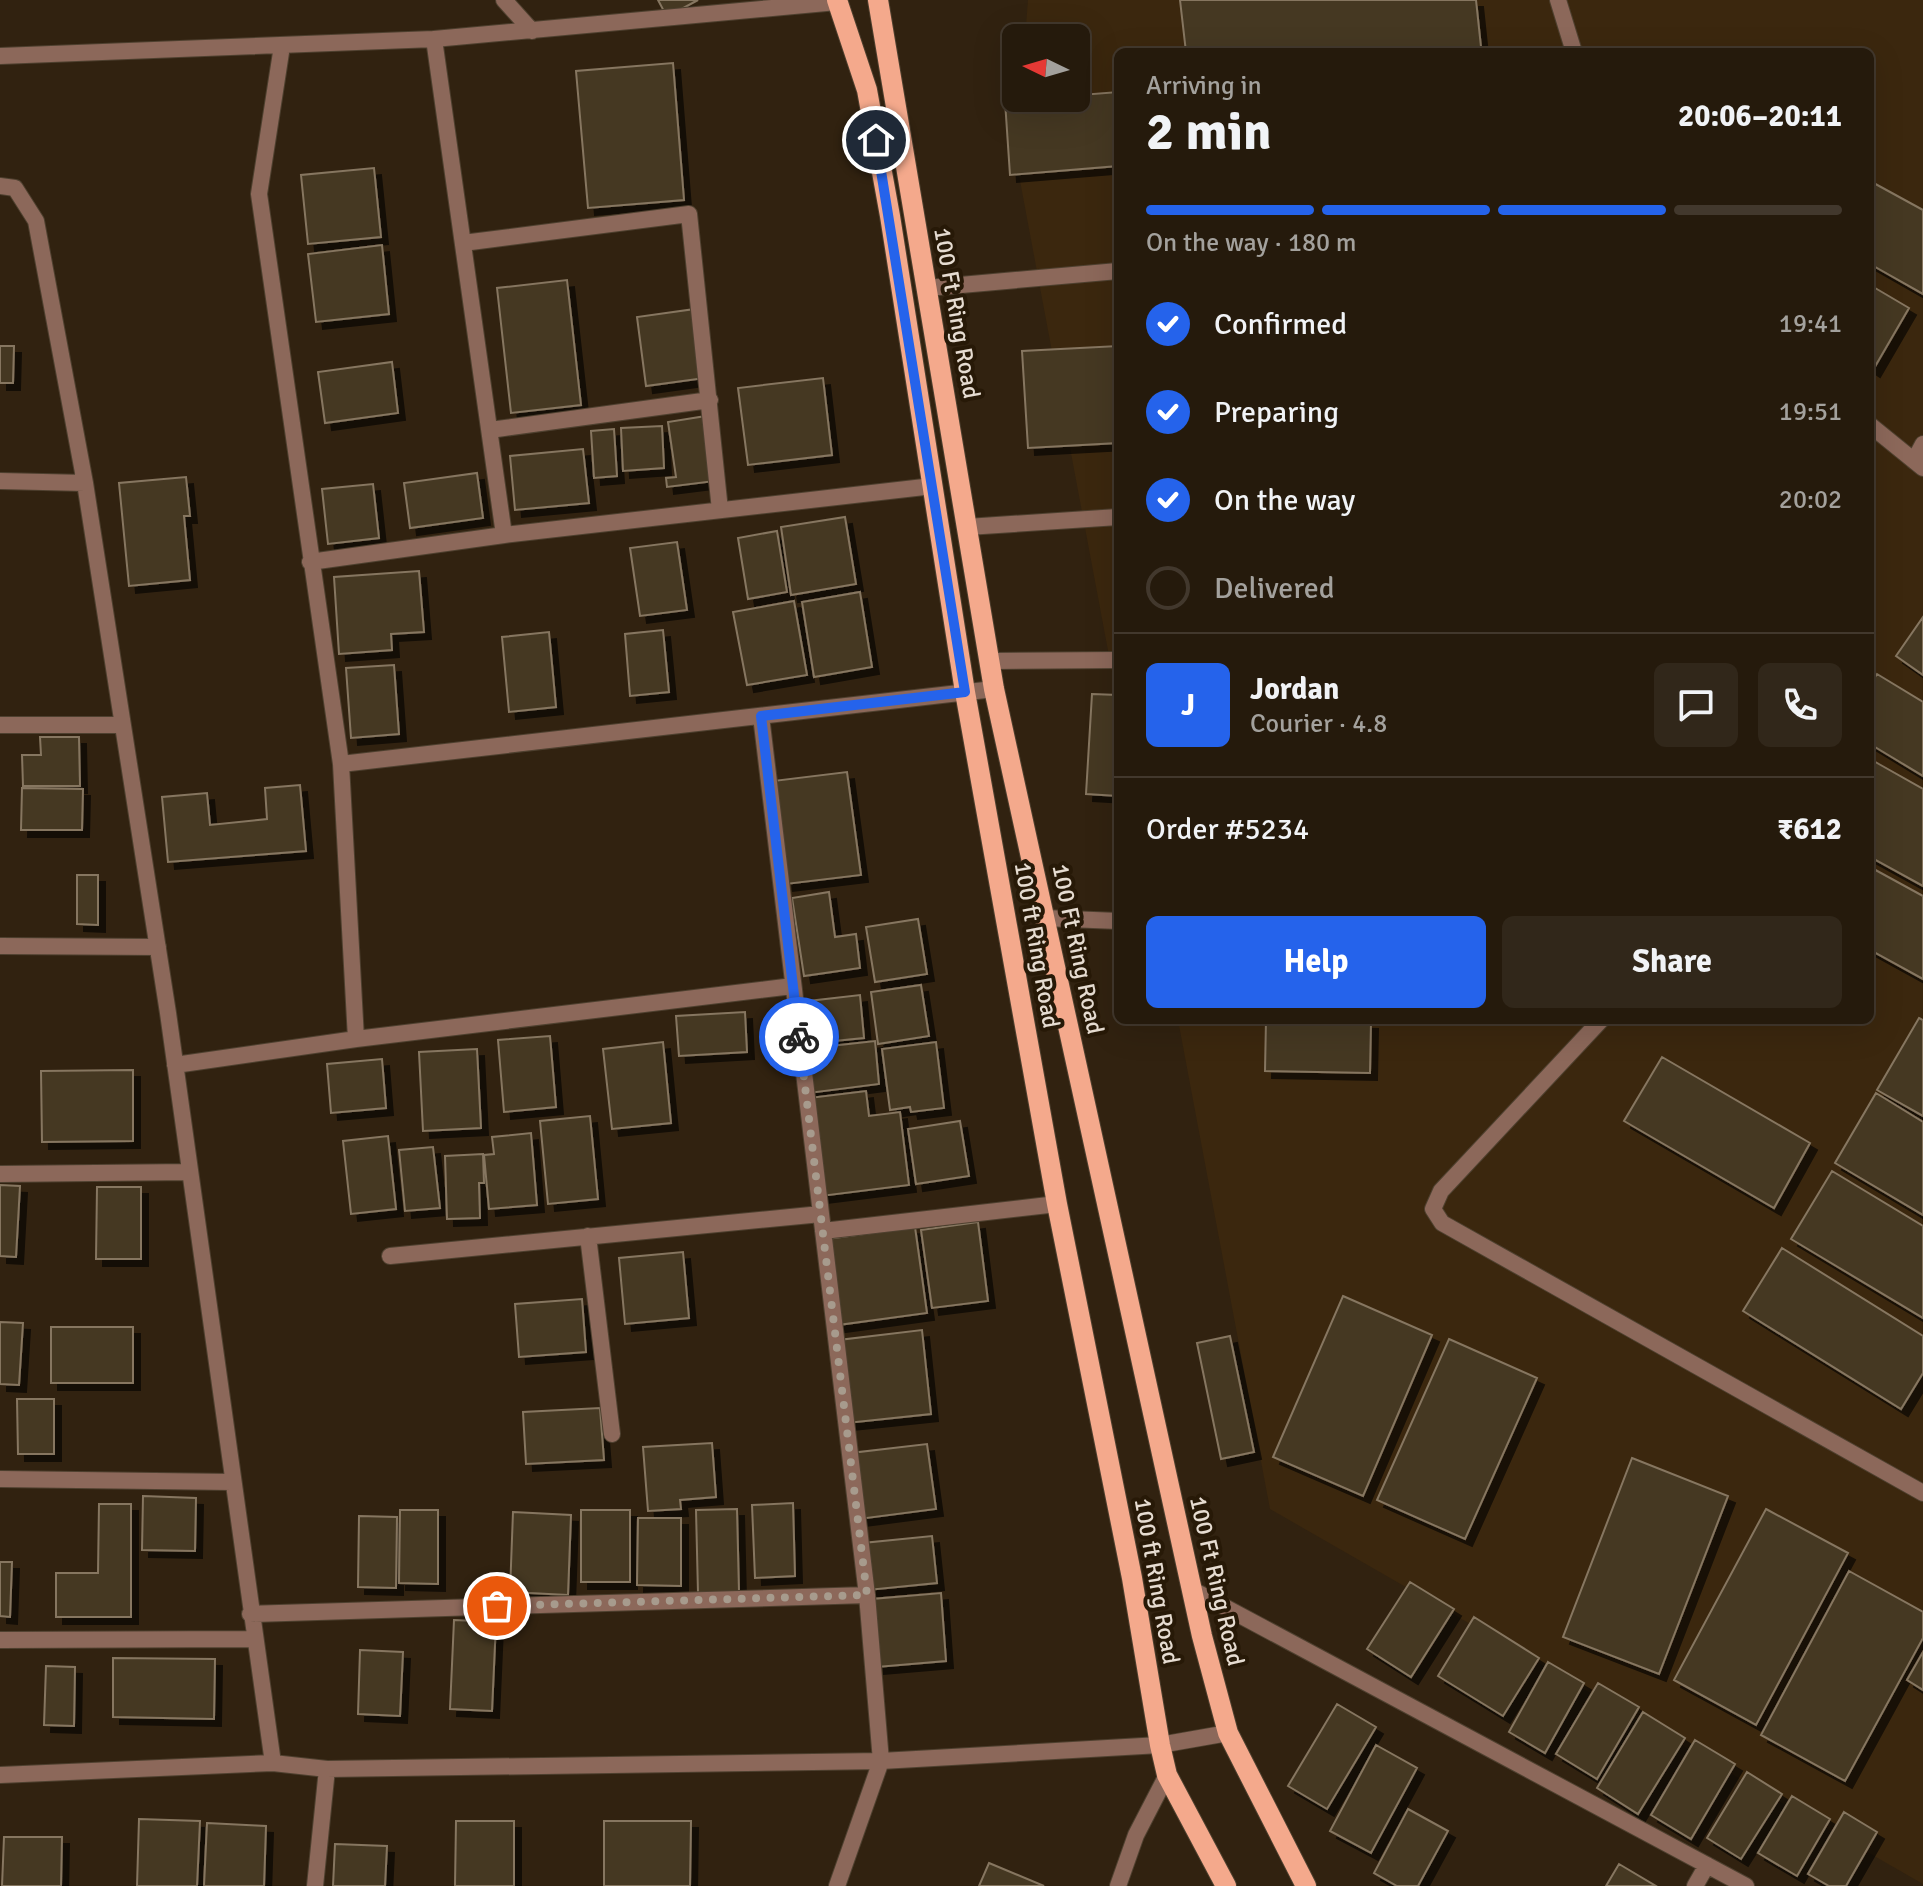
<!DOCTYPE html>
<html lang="en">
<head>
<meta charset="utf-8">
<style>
	:root { --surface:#251a0c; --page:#31271a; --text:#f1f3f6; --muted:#a3a19d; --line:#42382d; --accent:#2563eb }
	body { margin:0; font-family:Signika,sans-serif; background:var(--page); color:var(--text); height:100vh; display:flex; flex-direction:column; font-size:30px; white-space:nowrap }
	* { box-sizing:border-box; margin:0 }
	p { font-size:26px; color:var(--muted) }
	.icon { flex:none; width:44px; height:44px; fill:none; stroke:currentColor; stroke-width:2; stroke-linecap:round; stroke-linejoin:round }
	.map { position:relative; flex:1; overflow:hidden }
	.drawer { position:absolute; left:1114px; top:48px; width:760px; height:976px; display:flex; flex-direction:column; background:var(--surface); border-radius:12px; box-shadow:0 8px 32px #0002,0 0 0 2px var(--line) }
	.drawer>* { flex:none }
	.needle { width:52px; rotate:275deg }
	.buttons { position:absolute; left:1002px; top:24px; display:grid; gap:16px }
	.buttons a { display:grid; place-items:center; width:88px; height:88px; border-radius:12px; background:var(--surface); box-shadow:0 8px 32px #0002,0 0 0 2px var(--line); font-size:40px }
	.pin { position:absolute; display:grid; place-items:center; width:68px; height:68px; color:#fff; margin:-34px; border:4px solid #fff; border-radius:50%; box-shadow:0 2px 8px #0007 }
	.courier { position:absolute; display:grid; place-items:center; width:80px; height:80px; margin:-40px; border:6px solid #2563eb; border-radius:50%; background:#fff; color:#222; box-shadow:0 2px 10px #0007 }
	.head em { font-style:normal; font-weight:800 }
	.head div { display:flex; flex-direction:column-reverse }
	.head { display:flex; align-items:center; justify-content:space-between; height:136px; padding:0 32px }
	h1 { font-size:52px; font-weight:800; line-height:60px }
	.bar { display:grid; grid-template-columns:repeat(4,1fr); gap:12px 8px; align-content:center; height:96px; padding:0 32px }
	.bar i { height:10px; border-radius:6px; background:var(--line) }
	.bar .active { background:var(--accent) }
	.bar p { grid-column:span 4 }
	.line { display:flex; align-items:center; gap:20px; padding:0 32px; border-top:2px solid var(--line) }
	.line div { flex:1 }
	.round { display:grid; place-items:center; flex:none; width:84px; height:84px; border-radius:12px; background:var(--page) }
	ol { padding:0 32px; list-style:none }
	li { display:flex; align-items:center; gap:24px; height:88px }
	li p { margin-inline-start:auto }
	li .icon { padding:8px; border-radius:50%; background:var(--accent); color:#fff; stroke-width:4 }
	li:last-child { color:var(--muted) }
	li i { width:44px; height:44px; border:4px solid var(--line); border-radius:50% }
	.cta { display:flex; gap:16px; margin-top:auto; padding:16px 32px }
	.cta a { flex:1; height:92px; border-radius:12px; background:var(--accent); color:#fff; font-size:32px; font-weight:800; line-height:92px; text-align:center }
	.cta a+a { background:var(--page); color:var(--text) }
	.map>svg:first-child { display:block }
</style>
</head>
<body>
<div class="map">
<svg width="1923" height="1886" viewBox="0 0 1923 1886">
	<defs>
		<filter id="shadow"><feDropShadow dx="7" dy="7" stdDeviation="0" flood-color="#0009"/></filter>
	</defs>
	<rect width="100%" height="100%" fill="#312210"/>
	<path fill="#3b270e" d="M1028 0H1923V1884L1270 1509 1178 1020H1870V52H1118V704L1015 154 1019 98H1076V38H1025Z"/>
	<path fill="#453823" stroke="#867660" stroke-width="2" filter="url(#shadow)" d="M658 0H698L667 17Z
		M1180 0H1476L1481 47 1434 52H1186Z
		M673 63 684 200 588 208 576 71Z
		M1118 92V166L1010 175 1005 101Z
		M374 168 381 237 308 244 301 175Z
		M1870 181 1923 210V294L1870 264Z
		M382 245 389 314 316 322 308 254Z
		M567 280 581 405 511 413 497 288Z
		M1870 285 1909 308 1873 370 1870 368Z
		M695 309 705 378 646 386 637 317Z
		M0 346H14L13 383H0Z
		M1118 346V443L1028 448 1022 351Z
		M392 362 398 413 325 423 318 372Z
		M823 378 832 455 748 465 738 388Z
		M706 416 715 481 667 487 666 478 676 477 668 422Z
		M662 426 664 468 623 471 621 428Z
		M614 429 617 476 594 478 591 431Z
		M583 449 589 503 515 510 510 456Z
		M477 473 483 518 410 528 404 483Z
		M186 477 190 516H184L190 580 129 586 119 483Z
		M373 484 379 538 328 544 322 489Z
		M845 517 856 584 791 595 781 527Z
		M777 531 787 592 748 599 738 538Z
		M677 542 687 610 640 616 630 548Z
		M419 571 424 632 391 634 392 650 339 654 334 577Z
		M860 592 872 667 814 677 802 602Z
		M794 601 807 675 747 685 733 612Z
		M1923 617V675L1896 656Z
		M663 630 669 692 630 696 625 634Z
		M549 632 556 707 509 712 502 637Z
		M394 665 399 734 351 738 346 668Z
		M1877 674 1923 702V776L1870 744V685Z
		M1092 694 1118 695V796L1086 794Z
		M40 737H79L80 786H23L22 755H41Z
		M1870 759 1923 789V886L1870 857Z
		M847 772 861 875 786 884 773 781Z
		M300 785 306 851 168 862 162 797 207 793 210 825 267 819 265 788Z
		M22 788 83 789 82 830H21Z
		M1870 867 1923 896V979L1870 950Z
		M77 875H98V925L77 924Z
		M829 892 835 937 856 934 860 968 804 976 792 898Z
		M918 919 927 974 875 982 866 927Z
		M921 985 929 1036 878 1044 871 992Z
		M860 995 864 1038 804 1044 800 1002Z
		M745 1012 747 1052 679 1056 676 1016Z
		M1919 1018 1923 1020V1116L1877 1090Z
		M1266 1020 1371 1022 1370 1073 1265 1071Z
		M550 1036 556 1107 504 1112 498 1040Z
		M875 1041 879 1084 809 1093 804 1049Z
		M663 1042 671 1123 612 1129 603 1049Z
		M936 1042 944 1108 911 1112 910 1107 890 1110 882 1049Z
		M477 1049 481 1128 423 1131 419 1052Z
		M1662 1057 1810 1143 1774 1208 1624 1121Z
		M382 1059 386 1108 331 1113 327 1064Z
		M133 1070V1141L42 1142 41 1071Z
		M866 1091 869 1116 900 1112 909 1185 821 1196 809 1098Z
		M1876 1093 1923 1122V1215L1835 1163Z
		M590 1116 598 1199 548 1204 540 1121Z
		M960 1121 969 1176 916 1184 908 1129Z
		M531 1133 537 1205 489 1209 484 1155 494 1154 492 1137Z
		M388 1136 396 1209 351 1214 343 1141Z
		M433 1147 440 1208 405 1211 399 1150Z
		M483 1154 484 1183H479L480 1218 447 1219 445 1156Z
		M1832 1171 1923 1226V1318L1791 1239Z
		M0 1185 20 1186 16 1257 0 1256Z
		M97 1187H141V1259H96Z
		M978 1222 988 1301 932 1308 921 1230Z
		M915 1227 927 1313 838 1325 827 1239Z
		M1782 1248 1923 1336V1373L1901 1409 1743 1311Z
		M683 1252 689 1318 625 1324 619 1258Z
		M1343 1296 1432 1335 1363 1496 1273 1457Z
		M582 1299 586 1352 519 1357 515 1304Z
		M0 1322 23 1323 19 1385 0 1384Z
		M51 1327H133V1383H51Z
		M922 1330 931 1414 847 1423 839 1340Z
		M1230 1336 1254 1452 1221 1459 1197 1343Z
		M1449 1339 1537 1378 1465 1539 1377 1500Z
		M17 1399H54V1454H18Z
		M600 1408 604 1460 526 1464 523 1412Z
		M712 1443 716 1497 680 1500 681 1509 648 1511 643 1447Z
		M927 1444 936 1509 859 1519 851 1453Z
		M1632 1458 1728 1496 1659 1674 1563 1637Z
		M143 1496 196 1498 195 1551 142 1550Z
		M793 1503 795 1576 755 1578 752 1505Z
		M99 1504H131V1617H56V1573H98Z
		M737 1509 739 1592 698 1593 696 1510Z
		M1766 1509 1848 1553 1756 1725 1674 1680Z
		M400 1510H438V1584L399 1583Z
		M581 1510H630V1582H581Z
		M513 1512 571 1515 568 1595 510 1592Z
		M359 1516 397 1517 396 1588 358 1587Z
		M638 1518H681V1586L637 1585Z
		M932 1536 937 1583 868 1590 863 1543Z
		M0 1562H12L10 1617 0 1616Z
		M1849 1571 1923 1612V1638L1845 1781 1761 1735Z
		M1410 1582 1454 1609 1411 1677 1367 1649Z
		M941 1593 946 1661 877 1667 872 1599Z
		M1474 1617 1539 1658 1503 1716 1438 1676Z
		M454 1620 496 1622 492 1711 450 1709Z
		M360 1650 403 1652 400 1716 358 1714Z
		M1923 1652V1690L1907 1680Z
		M113 1658 215 1659 214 1719 113 1717Z
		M1548 1662 1584 1683 1545 1753 1509 1732Z
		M46 1666 75 1667 74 1726 44 1725Z
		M1598 1683 1639 1707 1597 1779 1556 1754Z
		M1337 1704 1376 1727 1327 1809 1288 1786Z
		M1643 1712 1685 1738 1638 1814 1597 1788Z
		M1695 1740 1735 1764 1691 1839 1651 1815Z
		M1376 1745 1417 1768 1371 1853 1330 1831Z
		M1747 1772 1782 1794 1741 1859 1707 1838Z
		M1792 1796 1830 1819 1797 1876 1758 1853Z
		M1408 1809 1448 1831 1418 1886H1397L1374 1873Z
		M1844 1812 1877 1832 1846 1886H1829L1808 1874Z
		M139 1819 200 1821 197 1886H137Z
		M456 1821H514V1886H455Z
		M604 1821H691L690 1886H604Z
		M207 1823 266 1826 264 1886H204Z
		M4 1837H62L61 1886H2Z
		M335 1844 387 1846 385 1886H333Z
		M989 1863 1044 1886H979Z
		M1619 1864 1656 1886H1606Z"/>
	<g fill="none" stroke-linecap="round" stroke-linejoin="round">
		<g stroke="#4e402f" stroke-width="18">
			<path id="service" d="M1558 0 1574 52
				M927 288 1118 271
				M1870 425 1923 468
				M1914 461 1923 444
				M967 527 1118 517
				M990 661 1118 660
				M1044 918 1118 921
				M1601 1020 1441 1191 1433 1209 1442 1223 1923 1493"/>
		</g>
		<g stroke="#4e402f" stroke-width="18">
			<path id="minor" d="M504 0 532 31
				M434 39 504 535
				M282 46 259 194 341 764
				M0 56 434 39 837 2
				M0 186 15 188 36 221 85 483 168 1013 273 1763
				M463 243 689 214 720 510
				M490 430 710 400
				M0 481 85 483
				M310 562 504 535 933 486
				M761 716 867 1595 881 1761 837 1886
				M0 725H123
				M0 946 158 947
				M356 1039 793 986
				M175 1065 356 1039 341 764 994 689
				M0 1174 190 1172
				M823 1231 1057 1204
				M588 1236 612 1434
				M390 1256 821 1214
				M0 1479 232 1482
				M1191 1589 1746 1886
				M250 1614 867 1595
				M0 1640 254 1639
				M0 1775 273 1763 327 1769 881 1761 1160 1745 1228 1733
				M315 1886 327 1769
				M1118 1886 1136 1835 1167 1775
				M1695 1886 1707 1865"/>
		</g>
		<g stroke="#4e402f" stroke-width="22">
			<path id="primary" d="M837 0 867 90 890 216 965 692 1057 1204 1132 1578 1160 1745 1167 1775 1226 1886
				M878 0 994 689 1202 1636 1228 1733 1306 1886"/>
		</g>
		<use href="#service" stroke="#8c685a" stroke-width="16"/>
		<use href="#minor" stroke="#8c685a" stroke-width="16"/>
		<use href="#primary" stroke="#f4a98c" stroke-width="20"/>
	</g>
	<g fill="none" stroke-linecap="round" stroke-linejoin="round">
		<path stroke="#a79b8d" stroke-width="8" stroke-dasharray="0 14.4" d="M497 1606 867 1595 799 1037"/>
		<path stroke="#2563eb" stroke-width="10" d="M799 1037 761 716 965 692 876 140"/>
	</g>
	<g text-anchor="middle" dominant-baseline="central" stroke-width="8" stroke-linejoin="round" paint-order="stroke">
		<g font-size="24" fill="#e6dcd1" stroke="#271907">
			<text transform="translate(957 313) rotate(80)">100 Ft Ring Road</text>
			<text transform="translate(1037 945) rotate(80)">100 ft Ring Road</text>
			<text transform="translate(1078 949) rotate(78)">100 Ft Ring Road</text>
			<text transform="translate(1157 1581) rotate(80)">100 ft Ring Road</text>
			<text transform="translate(1217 1581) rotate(77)">100 Ft Ring Road</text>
		</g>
	</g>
</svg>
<div class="buttons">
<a><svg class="needle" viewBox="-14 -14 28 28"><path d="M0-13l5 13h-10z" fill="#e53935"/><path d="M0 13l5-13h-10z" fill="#a3a19d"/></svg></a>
</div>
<div class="pin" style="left:497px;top:1606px;background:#ea580c"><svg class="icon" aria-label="bag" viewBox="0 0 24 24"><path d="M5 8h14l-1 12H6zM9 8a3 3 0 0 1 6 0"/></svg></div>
<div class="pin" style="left:876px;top:140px;background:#1f2937"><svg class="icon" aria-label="home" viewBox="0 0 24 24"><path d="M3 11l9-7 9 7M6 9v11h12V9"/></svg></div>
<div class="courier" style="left:799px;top:1037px"><svg class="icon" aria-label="bike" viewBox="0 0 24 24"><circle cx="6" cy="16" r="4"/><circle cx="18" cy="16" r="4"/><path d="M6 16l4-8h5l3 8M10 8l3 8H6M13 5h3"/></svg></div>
<section class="drawer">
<div class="head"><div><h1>2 min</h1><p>Arriving in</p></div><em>20:06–20:11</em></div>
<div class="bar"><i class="active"></i><i class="active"></i><i class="active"></i><i></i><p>On the way · 180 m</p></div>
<ol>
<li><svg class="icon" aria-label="check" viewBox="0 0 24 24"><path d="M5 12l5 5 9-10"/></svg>Confirmed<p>19:41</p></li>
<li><svg class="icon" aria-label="check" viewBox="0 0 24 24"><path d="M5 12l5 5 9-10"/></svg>Preparing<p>19:51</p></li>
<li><svg class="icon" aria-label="check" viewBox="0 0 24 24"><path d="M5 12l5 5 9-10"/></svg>On the way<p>20:02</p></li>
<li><i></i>Delivered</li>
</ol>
<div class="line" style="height:144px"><b class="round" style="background:var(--accent);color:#fff">J</b><div><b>Jordan</b><p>Courier · 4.8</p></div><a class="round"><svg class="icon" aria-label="chat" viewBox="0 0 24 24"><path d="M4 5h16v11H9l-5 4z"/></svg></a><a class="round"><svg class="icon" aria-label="phone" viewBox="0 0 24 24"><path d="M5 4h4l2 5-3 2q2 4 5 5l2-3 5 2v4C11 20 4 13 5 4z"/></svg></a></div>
<div class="line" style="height:104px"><div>Order #5234</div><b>₹612</b></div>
<div class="cta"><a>Help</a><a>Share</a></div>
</section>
</div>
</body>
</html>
